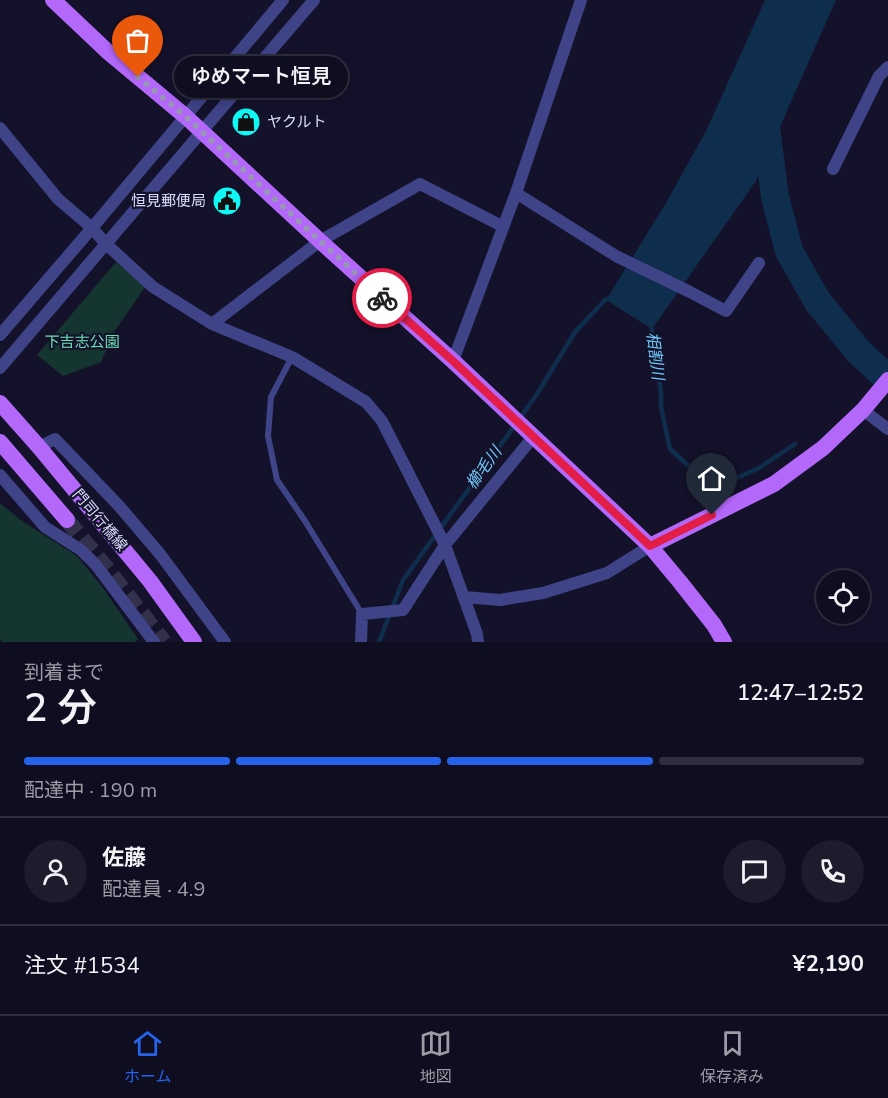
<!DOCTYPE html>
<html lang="ja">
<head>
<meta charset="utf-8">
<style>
	:root { --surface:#0f0e20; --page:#1d1c2d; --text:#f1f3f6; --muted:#9b9ca5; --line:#2f2e3e; --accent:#2563eb }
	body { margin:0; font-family:"Nunito Sans","Noto Sans JP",sans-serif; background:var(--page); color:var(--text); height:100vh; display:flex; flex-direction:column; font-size:22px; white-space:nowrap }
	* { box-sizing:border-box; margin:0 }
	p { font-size:20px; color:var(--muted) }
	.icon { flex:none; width:33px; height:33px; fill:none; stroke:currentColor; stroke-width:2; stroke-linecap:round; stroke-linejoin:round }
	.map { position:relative; height:642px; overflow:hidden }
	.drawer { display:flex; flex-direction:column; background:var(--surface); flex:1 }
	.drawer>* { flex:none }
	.tools { position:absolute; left:816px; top:570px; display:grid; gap:12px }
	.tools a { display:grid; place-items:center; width:54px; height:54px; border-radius:50%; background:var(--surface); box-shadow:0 3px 15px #0003,0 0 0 2px var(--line); font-size:30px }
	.pin { position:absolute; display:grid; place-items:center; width:51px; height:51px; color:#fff; margin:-62px -26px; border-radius:50% 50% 50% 0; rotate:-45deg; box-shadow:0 0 6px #0007 }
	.pin .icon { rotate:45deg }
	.courier { position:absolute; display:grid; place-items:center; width:60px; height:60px; margin:-30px; border:4px solid #e11d48; border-radius:50%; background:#fff; color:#222; box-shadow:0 2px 8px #0007 }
	.bubble { position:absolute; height:42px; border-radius:21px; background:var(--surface); box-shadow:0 3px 15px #0003,0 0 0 2px var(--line); font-size:20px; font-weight:600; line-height:42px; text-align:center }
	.headline em { font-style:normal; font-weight:600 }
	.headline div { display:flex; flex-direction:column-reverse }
	.headline { display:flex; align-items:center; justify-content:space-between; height:102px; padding:0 24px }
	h1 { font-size:39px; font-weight:600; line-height:45px }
	.bar { display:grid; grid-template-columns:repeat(4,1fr); gap:9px 6px; align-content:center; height:72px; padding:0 24px }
	.bar i { height:8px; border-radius:4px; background:var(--line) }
	.bar .selected { background:var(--accent) }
	.bar p { grid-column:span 4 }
	.line { display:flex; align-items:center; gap:15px; padding:0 24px; border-top:2px solid var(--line) }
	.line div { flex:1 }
	.round { display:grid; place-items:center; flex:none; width:63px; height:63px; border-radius:32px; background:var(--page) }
	.dock { display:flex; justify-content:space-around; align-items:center; height:84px; border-top:2px solid var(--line); background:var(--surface); font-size:16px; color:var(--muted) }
	.dock a { display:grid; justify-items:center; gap:3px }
	.dock .selected { color:var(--accent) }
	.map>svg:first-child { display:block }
</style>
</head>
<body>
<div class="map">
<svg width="888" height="642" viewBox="0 0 888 642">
	<rect width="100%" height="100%" fill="#14122b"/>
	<path fill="#153530" d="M116 262 145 287 114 332 101 362 63 376 37 355Z
		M0 503 22 521 77 556 103 588 138 639 135 642H2L0 638Z"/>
	<path fill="#0f2d4d" d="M765 0H836L756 181 652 329 606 300 666 203 707 129Z"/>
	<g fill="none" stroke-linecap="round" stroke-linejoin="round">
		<path stroke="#0f2d4d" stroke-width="4.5" d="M651 325 661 392V407L670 449 691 468 728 482 759 468 795 444
			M520 418 537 394 575 332 605 300 610 298
			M379 642 403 580 515 425"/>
		<path stroke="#0f2d4d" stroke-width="28" d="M764 112 775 197 789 251 818 302 859 352 888 379"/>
		<path stroke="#32304b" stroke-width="16" stroke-dasharray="16 8" stroke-linecap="butt" d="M67 520 104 565 164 642"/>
		<path stroke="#3f4488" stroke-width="6" d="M292 357 271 397 268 436 277 480 305 521 362 614"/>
		<path stroke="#3f4488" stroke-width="12" d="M0 128 58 199 92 228 106 244 153 287 212 324 292 357 366 402 382 421 445 545 477 634 478 642
			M833 169 879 76 888 67
			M516 193 616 256 688 291 726 311 759 263
			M212 324 320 241 420 184 502 226
			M453 361 516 193 581 0
			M863 410 888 429
			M39 447 55 439 120 507 160 554 225 642
			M0 475 45 527 81 550 96 565 154 642
			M464 597 500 600 543 593 607 573 650 546
			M361 642 362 614 403 610 445 545 533 437"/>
		<path stroke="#3f4488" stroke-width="12" d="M0 335 92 228 283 0
			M0 368 314 0"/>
		<path stroke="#b368fa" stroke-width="16" d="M53 0 107 51 185 116 320 241 453 361 650 546 680 582 714 625 724 642
			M0 403 39 447 150 581 194 642
			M0 442 67 520
			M650 546 774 484 823 448 863 410 888 380"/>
	</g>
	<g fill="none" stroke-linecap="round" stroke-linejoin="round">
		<path stroke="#9796b4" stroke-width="6" stroke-dasharray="0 10.8" d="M138 77 185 116 382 298"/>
		<path stroke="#e11d48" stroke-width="8" d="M382 298 453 361 650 546 712 515"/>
	</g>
	<defs>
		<g id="shop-disc" transform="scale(1.5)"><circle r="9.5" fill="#10f8f5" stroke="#14122b"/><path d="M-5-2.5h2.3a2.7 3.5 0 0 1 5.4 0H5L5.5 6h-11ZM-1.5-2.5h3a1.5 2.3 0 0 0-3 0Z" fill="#111"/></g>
		<g id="civic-disc" transform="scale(1.5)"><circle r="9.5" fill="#10f8f5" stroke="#14122b"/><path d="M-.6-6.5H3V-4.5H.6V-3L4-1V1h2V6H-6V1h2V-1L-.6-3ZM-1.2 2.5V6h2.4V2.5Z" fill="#111"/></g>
	</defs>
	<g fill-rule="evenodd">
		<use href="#shop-disc" x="246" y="122"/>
		<use href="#civic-disc" x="227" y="201"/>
	</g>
	<g text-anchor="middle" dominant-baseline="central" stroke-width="4.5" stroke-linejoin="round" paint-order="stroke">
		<g font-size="15" fill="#ddddfe" stroke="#14122b" text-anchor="start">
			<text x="267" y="122">ヤクルト</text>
			<text x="206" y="201" text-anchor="end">恒見郵便局</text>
		</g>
		<g font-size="15" fill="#6adeb4" stroke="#14122b">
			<text x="82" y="342">下吉志公園</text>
		</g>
		<g font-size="15" fill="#ddddfe" stroke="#14122b">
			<text transform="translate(100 520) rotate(50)">門司行橋線</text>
		</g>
		<g font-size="16" font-style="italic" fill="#6fc9fb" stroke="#14122b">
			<text transform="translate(655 356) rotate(83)">相割川</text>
			<text transform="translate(484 468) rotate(-54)">櫛毛川</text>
		</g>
	</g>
</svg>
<div class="tools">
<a><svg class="icon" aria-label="locate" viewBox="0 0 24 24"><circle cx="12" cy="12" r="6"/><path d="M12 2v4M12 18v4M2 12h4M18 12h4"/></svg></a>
</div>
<div class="pin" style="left:138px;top:77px;background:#ea580c"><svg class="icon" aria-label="bag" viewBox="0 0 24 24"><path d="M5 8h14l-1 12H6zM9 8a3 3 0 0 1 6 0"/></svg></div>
<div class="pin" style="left:712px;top:515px;background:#1f2937"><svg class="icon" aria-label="home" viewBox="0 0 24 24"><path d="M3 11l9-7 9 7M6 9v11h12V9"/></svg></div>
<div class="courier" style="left:382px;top:298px"><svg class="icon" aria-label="bike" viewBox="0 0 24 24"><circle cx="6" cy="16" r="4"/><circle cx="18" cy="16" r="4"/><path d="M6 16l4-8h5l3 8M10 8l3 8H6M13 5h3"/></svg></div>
<div class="bubble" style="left:174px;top:56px;width:174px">ゆめマート恒見</div>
</div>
<section class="drawer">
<div class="headline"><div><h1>2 分</h1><p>到着まで</p></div><em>12:47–12:52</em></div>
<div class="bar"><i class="selected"></i><i class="selected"></i><i class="selected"></i><i></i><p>配達中 · 190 m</p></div>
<div class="line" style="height:108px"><a class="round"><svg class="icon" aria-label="person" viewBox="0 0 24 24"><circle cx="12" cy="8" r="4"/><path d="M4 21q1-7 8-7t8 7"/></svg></a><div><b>佐藤</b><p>配達員 · 4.9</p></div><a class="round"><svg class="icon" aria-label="chat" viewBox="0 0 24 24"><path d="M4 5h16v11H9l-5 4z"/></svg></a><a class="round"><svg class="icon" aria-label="phone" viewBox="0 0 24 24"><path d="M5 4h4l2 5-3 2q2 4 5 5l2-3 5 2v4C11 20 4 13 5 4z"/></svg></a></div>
<div class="line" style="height:78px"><div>注文 #1534</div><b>¥2,190</b></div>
</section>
<nav class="dock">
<a class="selected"><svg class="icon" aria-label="home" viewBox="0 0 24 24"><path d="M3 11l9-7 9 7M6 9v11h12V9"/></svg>ホーム</a>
<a><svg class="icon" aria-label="map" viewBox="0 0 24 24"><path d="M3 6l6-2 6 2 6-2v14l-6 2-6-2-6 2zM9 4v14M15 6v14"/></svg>地図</a>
<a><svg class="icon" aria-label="saved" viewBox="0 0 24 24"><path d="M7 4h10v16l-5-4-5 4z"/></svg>保存済み</a>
</nav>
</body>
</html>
